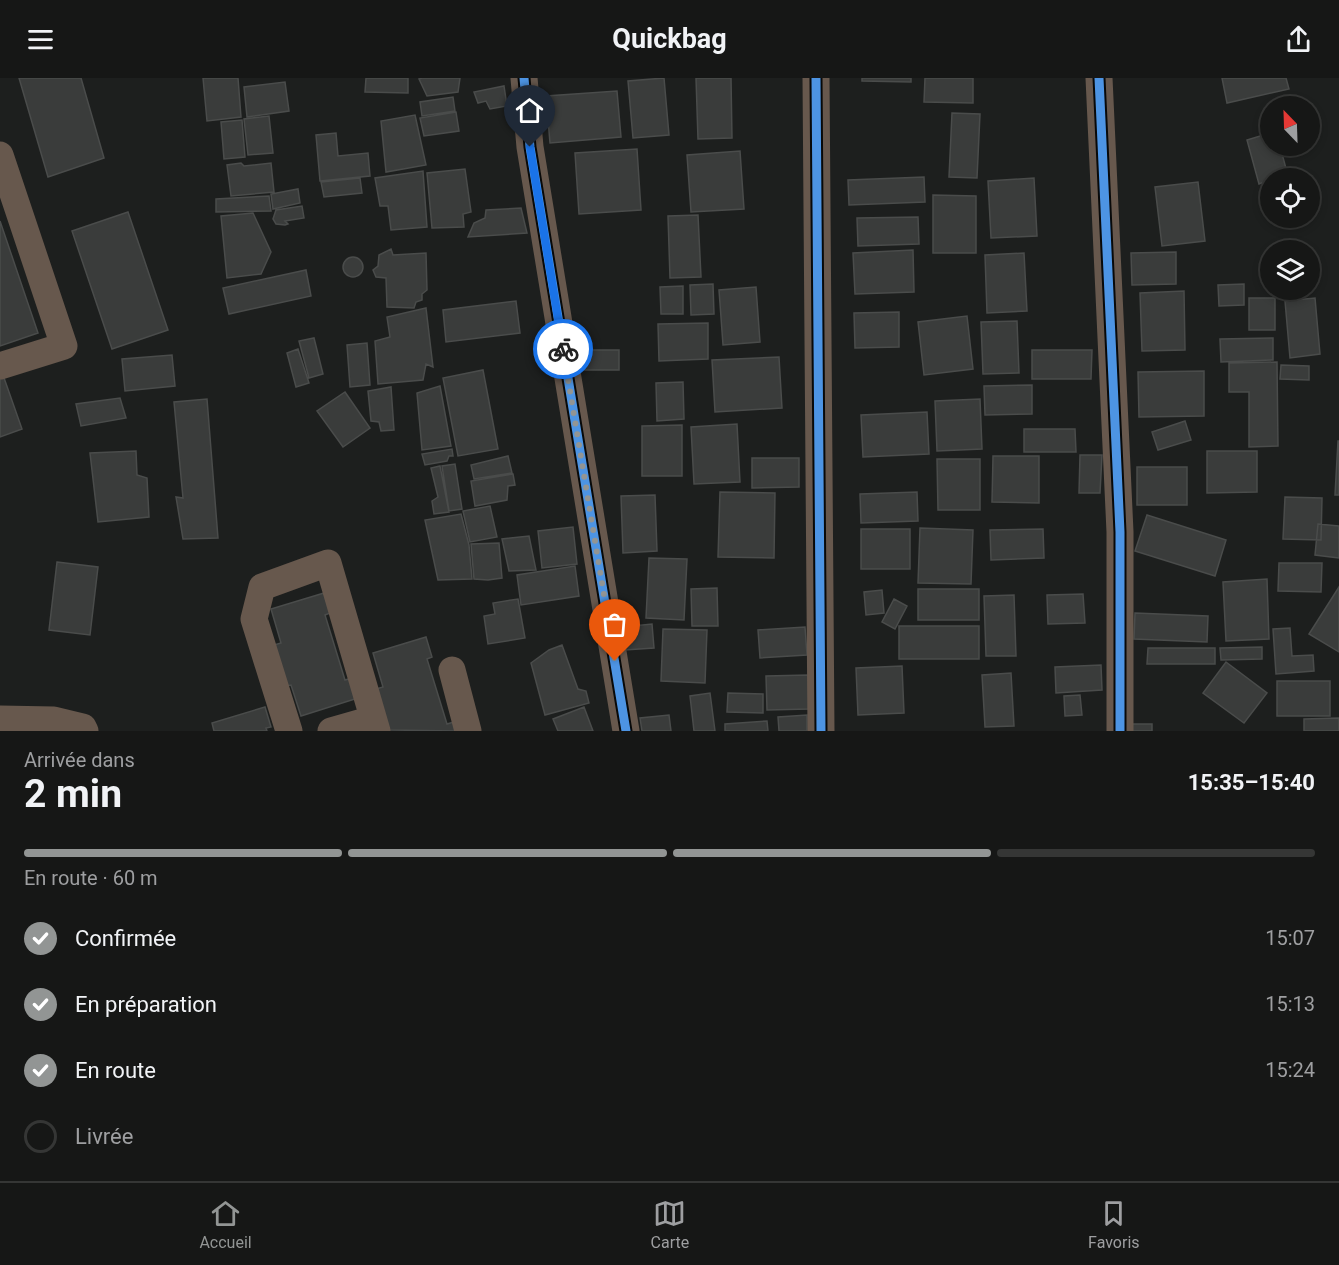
<!DOCTYPE html>
<html lang="fr">
<head>
<meta charset="utf-8">
<style>
	:root { --surface:#161716; --page:#1f201f; --text:#f1f3f6; --muted:#9e9fa1; --line:#353635; --accent:#929594 }
	body { margin:0; font-family:Roboto,sans-serif; background:var(--page); color:var(--text); height:100vh; display:flex; flex-direction:column; font-size:22px; white-space:nowrap }
	* { box-sizing:border-box; margin:0 }
	p { font-size:20px; color:var(--muted) }
	.icon { flex:none; width:33px; height:33px; fill:none; stroke:currentColor; stroke-width:2; stroke-linecap:round; stroke-linejoin:round }
	.map { position:relative; height:653px; overflow:hidden }
	.details { display:flex; flex-direction:column; background:var(--surface); flex:1 }
	.details>* { flex:none }
	.needle { width:39px; rotate:337deg }
	.fabs { position:absolute; left:1260px; top:18px; display:grid; gap:12px }
	.fabs a { display:grid; place-items:center; width:60px; height:60px; border-radius:50%; background:var(--surface); box-shadow:0 3px 9px #0003,0 0 0 2px var(--line); font-size:30px }
	.pin { position:absolute; display:grid; place-items:center; width:51px; height:51px; color:#fff; margin:-62px -26px; border-radius:50% 50% 50% 0; rotate:-45deg; box-shadow:0 0 6px #0007 }
	.pin .icon { rotate:45deg }
	.courier { position:absolute; display:grid; place-items:center; width:60px; height:60px; margin:-30px; border:4px solid #1a73e8; border-radius:50%; background:#fff; color:#222; box-shadow:0 2px 8px #0007 }
	.headline em { font-style:normal; font-weight:700 }
	.headline div { display:flex; flex-direction:column-reverse }
	.headline { display:flex; align-items:center; justify-content:space-between; height:102px; padding:0 24px }
	h1 { font-size:39px; font-weight:700; line-height:45px }
	.bar { display:grid; grid-template-columns:repeat(4,1fr); gap:9px 6px; align-content:center; height:72px; padding:0 24px }
	.bar i { height:8px; border-radius:4px; background:var(--line) }
	.bar .active { background:var(--accent) }
	.bar p { grid-column:span 4 }
	ol { padding:0 24px; list-style:none }
	li { display:flex; align-items:center; gap:18px; height:66px }
	li p { margin-inline-start:auto }
	li .icon { padding:6px; border-radius:50%; background:var(--accent); color:#fff; stroke-width:4 }
	li:last-child { color:var(--muted) }
	li i { width:33px; height:33px; border:3px solid var(--line); border-radius:50% }
	header { display:flex; justify-content:space-between; align-items:center; height:78px; padding:0 24px; background:var(--surface); font-size:27px; font-weight:700 }
	.tabs { display:flex; justify-content:space-around; align-items:center; height:84px; border-top:2px solid var(--line); background:var(--surface); font-size:16px; color:var(--muted) }
	.tabs a { display:grid; justify-items:center; gap:3px }
	.tabs .active { color:var(--accent) }
	.map>svg:first-child { display:block }
</style>
</head>
<body>
<header><svg class="icon" aria-label="menu" viewBox="0 0 24 24"><path d="M4 6h16M4 12h16M4 18h16"/></svg>Quickbag<svg class="icon" aria-label="share" viewBox="0 0 24 24"><path d="M12 15V3M7 8l5-5 5 5M5 13v7h14v-7"/></svg></header>
<div class="map">
<svg width="1339" height="653" viewBox="0 0 1339 653">
	<rect width="100%" height="100%" fill="#1d1f1e"/>
	<path fill="#3a3c3b" stroke="#4a4c4b" stroke-width="1.5" d="M19 0H81L104 80 48 99Z
		M203 0H238L241 39 207 43Z
		M366 0H408V15L365 14Z
		M422 0H460L458 14 427 18 419 1Z
		M664 0 669 57 633 60 628 3Z
		M696 0H731L732 60 698 61Z
		M862 0H911V4L862 3Z
		M925 0H973V25L924 24Z
		M1222 0H1286L1289 11 1227 25Z
		M285 4 289 33 247 39 244 9Z
		M504 8 507 28 490 31 486 23 478 25 474 14Z
		M617 13 621 59 550 65 546 18Z
		M453 19 455 33 422 38 420 24Z
		M456 34 459 53 424 58 420 40Z
		M952 35 980 36 977 100 949 99Z
		M415 37 426 87 386 94 381 43Z
		M269 38 273 75 248 77 244 41Z
		M242 42 245 79 224 81 221 44Z
		M336 55 338 78 368 75 370 98 320 103 316 57Z
		M1270 55V68H1280L1288 98 1270 100V102L1259 106 1247 62Z
		M637 71 641 132 579 136 575 75Z
		M740 73 744 131 691 134 687 77Z
		M241 85 244 88 271 85 274 114 231 118 227 87Z
		M465 91 471 134 463 136 464 149 432 150 427 95Z
		M423 93 427 149 391 152 388 128H380L375 100Z
		M924 99 925 124 849 127 848 102Z
		M360 100 362 115 324 119 321 104Z
		M1034 100 1037 158 991 160 988 103Z
		M1198 104 1205 163 1162 168 1155 109Z
		M298 111 300 125 273 131 271 116Z
		M933 117 976 118V175H933Z
		M269 118 271 133 216 134V121Z
		M302 128 304 140 285 143 288 146 285 147 276 146 273 141 276 132Z
		M521 130 527 155 468 159 474 145 485 140 486 132Z
		M128 134 168 252 112 271 72 153Z
		M253 135 271 174 261 196 227 200 221 138Z
		M698 137 701 199 670 200 668 138Z
		M918 139 919 166 858 168 857 140Z
		M0 143 38 255 0 268Z
		M391 171 393 177 426 175 427 212 422 216V222L416 224 414 230 387 229 386 200 376 199 373 192 378 188 379 177Z
		M913 172 914 214 855 216 853 175Z
		M1176 174V206L1132 207 1131 175Z
		M1024 175 1027 233 987 235 985 177Z
		M343 189a10 10 0 1 1 20 0a10 10 0 1 1-20 0Z
		M306 192 311 218 229 236 223 210Z
		M713 206 714 236 691 237 690 207Z
		M1244 206V227L1219 228 1218 207Z
		M683 208V236H661L660 209Z
		M756 209 760 264 723 267 719 212Z
		M1184 213 1185 272 1142 273 1140 215Z
		M1249 220H1275V252H1249Z
		M1315 220 1320 276 1290 280 1285 223Z
		M516 223 520 255 446 264 443 232Z
		M426 230 433 289 426 286 423 302 378 306 375 263 390 259 387 239Z
		M899 234V269L855 270 854 235Z
		M967 238 973 291 924 297 918 244Z
		M1017 243 1019 295 983 296 981 244Z
		M708 245V281L659 283 658 246Z
		M314 260 323 296 309 300 299 263Z
		M1273 260V282L1221 284 1220 261Z
		M367 265 370 307 350 309 347 267Z
		M298 271 309 305 296 309 287 275Z
		M585 272H619V292H585Z
		M1032 272H1092L1091 301H1032Z
		M172 277 175 308 125 313 122 281Z
		M779 279 782 330 715 334 712 282Z
		M1277 284 1278 368 1249 369V314H1229V285Z
		M1281 287 1309 288V302L1280 301Z
		M483 292 498 371 458 378 443 300Z
		M1204 293V338L1139 339 1138 294Z
		M3 297 22 351 0 359V298Z
		M683 304 684 341 657 343 656 305Z
		M1032 307V336L985 337 984 308Z
		M440 308 451 368 422 372 417 315Z
		M391 309 394 352 381 353 379 344 371 343 368 313Z
		M345 314 370 350 343 369 317 333Z
		M120 320 126 340 81 348 76 326Z
		M207 321 218 460 183 461 176 419 183 420 174 324Z
		M980 321 982 371 937 373 935 323Z
		M927 334 929 376 863 379 861 337Z
		M1185 343 1191 362 1158 372 1152 354Z
		M737 346 740 404 694 406 691 349Z
		M682 347V398H642V348Z
		M1024 351H1075L1076 374H1024Z
		M1338 363H1339V417H1335Z
		M452 371 453 378H449L447 383 425 387 422 376Z
		M136 373 137 397 147 400 149 439 98 444 90 375Z
		M1207 373H1257V414L1207 415Z
		M1080 377H1102L1100 415H1079Z
		M508 378 512 395 474 401 471 387Z
		M993 378H1039V425L992 424Z
		M752 380H799V409L752 410Z
		M937 381H980V432H938Z
		M455 386 462 431 449 433 442 388Z
		M440 388 449 434 434 436 432 423 438 419 431 390Z
		M1137 389H1187V427H1137Z
		M513 396 515 407 508 408 507 422 475 428 471 403Z
		M720 414 775 415 774 480 718 479Z
		M917 414 918 443 861 445 860 416Z
		M655 417 657 473 623 475 621 418Z
		M1285 419 1322 420 1321 462 1283 461Z
		M490 428 497 459 470 464 463 433Z
		M461 436 469 467 472 501 438 502 425 442Z
		M1147 437 1226 462 1215 498 1135 473Z
		M1318 446 1339 448V480L1315 477Z
		M573 449 577 486 542 490 538 453Z
		M920 450 973 452 971 506 918 505Z
		M861 451H910V491H861Z
		M1043 451 1044 480 991 482 990 452Z
		M529 458 536 492 509 493 502 461Z
		M499 465 502 500 488 502 474 501 471 466Z
		M649 480 687 481 684 542 646 540Z
		M57 484 98 489 90 557 49 552Z
		M1279 485H1322L1321 514 1278 513Z
		M575 488 579 518 521 527 517 497Z
		M1267 501 1269 561 1226 563 1223 504Z
		M1339 509V574L1309 556Z
		M717 510 718 548H692L691 511Z
		M918 511H979V542H918Z
		M882 512 884 535 866 537 864 514Z
		M324 515 330 535 325 537 345 602 352 600 358 620 301 638 291 607 286 608 274 567 281 565 271 531Z
		M1083 516 1085 545 1048 546 1047 517Z
		M1014 517 1016 578H986L984 518Z
		M518 521 525 560 488 566 484 538 495 536 493 525Z
		M894 521 907 528 895 551 882 544Z
		M1135 535 1208 538 1207 564 1134 561Z
		M652 546 654 570 625 572 623 549Z
		M899 548H979V581H899Z
		M805 549 807 577 760 580 758 552Z
		M1290 550 1292 578 1313 577 1314 593 1276 596 1273 551Z
		M663 551 707 552 705 605 661 603Z
		M426 559 432 579 427 581 447 646 454 644 457 653 389 652 376 611 383 609 373 575Z
		M562 567 578 611 586 613 589 625 545 637 531 585 549 572Z
		M1262 569V581L1221 582 1220 570Z
		M1148 570H1215V586H1147Z
		M1226 584 1267 615 1244 645 1203 615Z
		M1101 587 1102 612 1056 615 1055 589Z
		M902 588 904 635 858 637 856 590Z
		M1011 595 1014 648 985 649 982 597Z
		M808 597 809 631 767 632 766 598Z
		M1277 603H1330V638H1277Z
		M710 615 715 653H694L690 618Z
		M728 615 763 616V635L727 634Z
		M1080 617 1082 637 1065 638 1064 618Z
		M265 629 271 649 266 650 267 653H214L212 645Z
		M584 629 593 653H558L553 641Z
		M669 637 671 653H642L640 640Z
		M807 637V653H779L778 639Z
		M1339 640V653H1304V641Z
		M767 643 768 653H725V646Z
		M1126 646H1152V653H1126Z"/>
	<g fill="none" stroke-linecap="round" stroke-linejoin="round">
		<path stroke="#67584d" stroke-width="27" d="M524 0 530 69 626 653
			M816 0 821 653
			M1099 0 1120 454V653
			M0 77 64 268 0 288
			M452 592 468 653
			M0 641 54 642 83 649 85 653
			M289 653 254 541 262 509 328 485 377 653
			M331 653 373 641"/>
		<g stroke="#080909" stroke-width="13">
			<path id="cycleway" d="M524 0 530 69 626 653
				M816 0 821 653
				M1099 0 1120 454V653"/>
		</g>
		<use href="#cycleway" stroke="#4d94e3" stroke-width="9"/>
	</g>
	<g fill="none" stroke-linecap="round" stroke-linejoin="round">
		<path stroke="#929594" stroke-width="6" stroke-dasharray="0 10.8" d="M563 271 615 583"/>
		<path stroke="#1a73e8" stroke-width="8" d="M530 69 563 271"/>
	</g>
</svg>
<div class="fabs">
<a><svg class="needle" viewBox="-14 -14 28 28"><path d="M0-13l5 13h-10z" fill="#e53935"/><path d="M0 13l5-13h-10z" fill="#9e9fa1"/></svg></a>
<a><svg class="icon" aria-label="locate" viewBox="0 0 24 24"><circle cx="12" cy="12" r="6"/><path d="M12 2v4M12 18v4M2 12h4M18 12h4"/></svg></a>
<a><svg class="icon" aria-label="layers" viewBox="0 0 24 24"><path d="M12 4l9 5-9 5-9-5zM3 14l9 5 9-5"/></svg></a>
</div>
<div class="pin" style="left:615px;top:583px;background:#ea580c"><svg class="icon" aria-label="bag" viewBox="0 0 24 24"><path d="M5 8h14l-1 12H6zM9 8a3 3 0 0 1 6 0"/></svg></div>
<div class="pin" style="left:530px;top:69px;background:#1f2937"><svg class="icon" aria-label="home" viewBox="0 0 24 24"><path d="M3 11l9-7 9 7M6 9v11h12V9"/></svg></div>
<div class="courier" style="left:563px;top:271px"><svg class="icon" aria-label="bike" viewBox="0 0 24 24"><circle cx="6" cy="16" r="4"/><circle cx="18" cy="16" r="4"/><path d="M6 16l4-8h5l3 8M10 8l3 8H6M13 5h3"/></svg></div>
</div>
<section class="details">
<div class="headline"><div><h1>2 min</h1><p>Arrivée dans</p></div><em>15:35–15:40</em></div>
<div class="bar"><i class="active"></i><i class="active"></i><i class="active"></i><i></i><p>En route · 60 m</p></div>
<ol>
<li><svg class="icon" aria-label="check" viewBox="0 0 24 24"><path d="M5 12l5 5 9-10"/></svg>Confirmée<p>15:07</p></li>
<li><svg class="icon" aria-label="check" viewBox="0 0 24 24"><path d="M5 12l5 5 9-10"/></svg>En préparation<p>15:13</p></li>
<li><svg class="icon" aria-label="check" viewBox="0 0 24 24"><path d="M5 12l5 5 9-10"/></svg>En route<p>15:24</p></li>
<li><i></i>Livrée</li>
</ol>
</section>
<nav class="tabs">
<a class="active"><svg class="icon" aria-label="home" viewBox="0 0 24 24"><path d="M3 11l9-7 9 7M6 9v11h12V9"/></svg>Accueil</a>
<a><svg class="icon" aria-label="map" viewBox="0 0 24 24"><path d="M3 6l6-2 6 2 6-2v14l-6 2-6-2-6 2zM9 4v14M15 6v14"/></svg>Carte</a>
<a><svg class="icon" aria-label="saved" viewBox="0 0 24 24"><path d="M7 4h10v16l-5-4-5 4z"/></svg>Favoris</a>
</nav>
</body>
</html>
